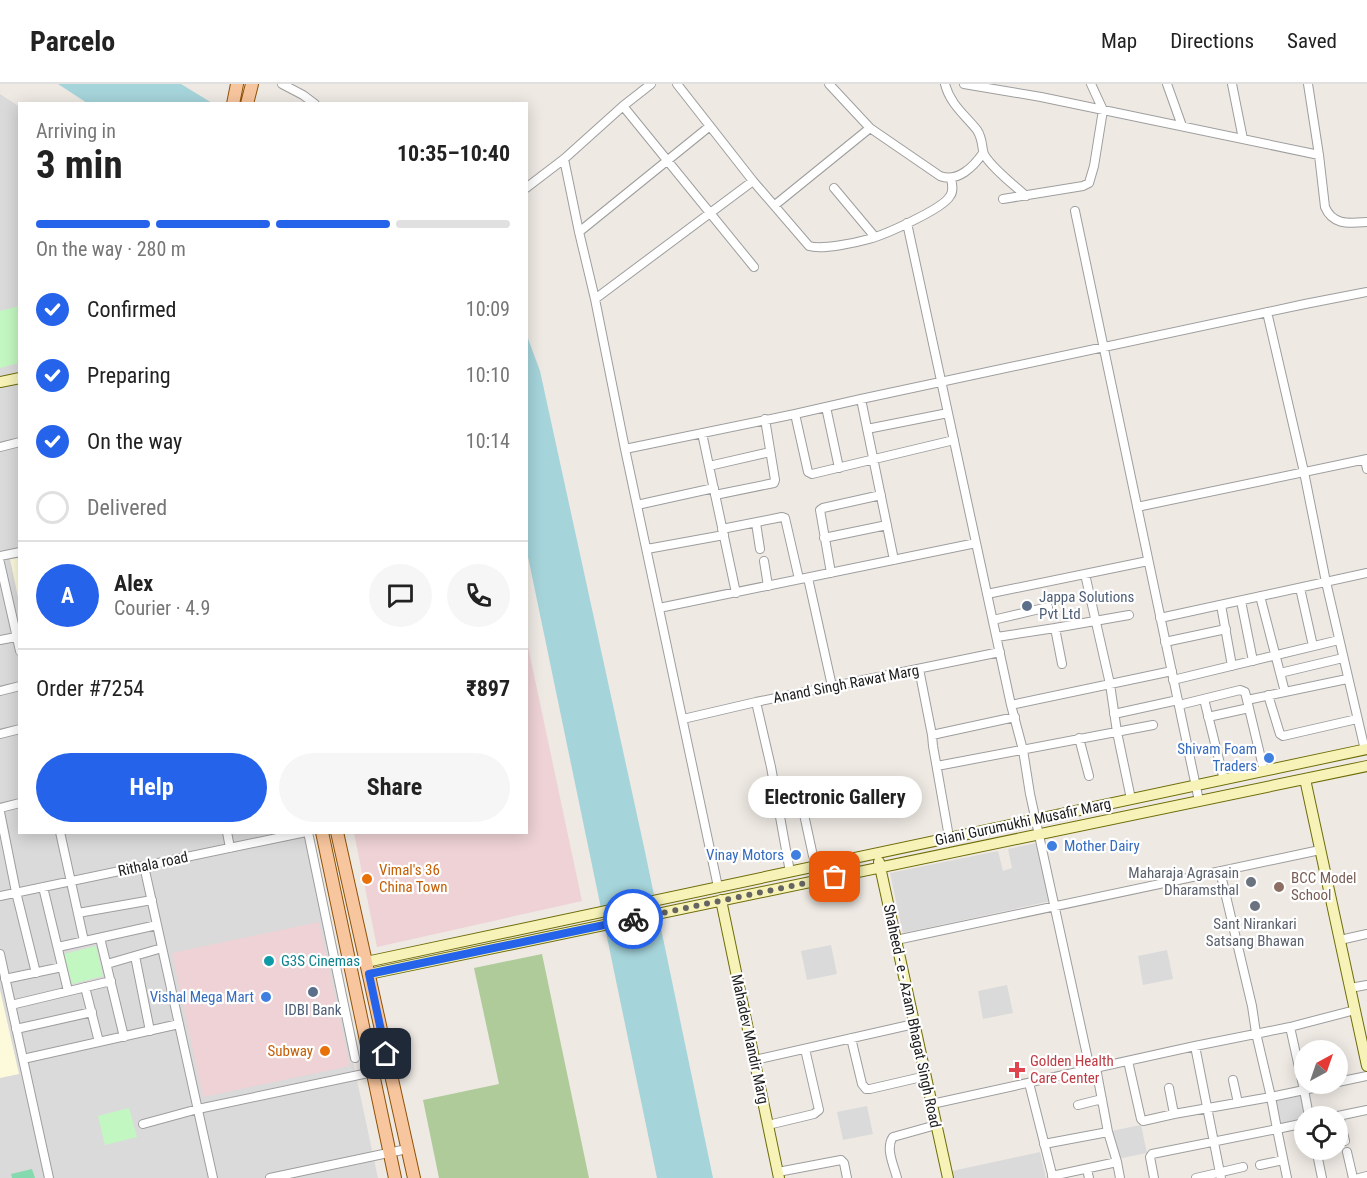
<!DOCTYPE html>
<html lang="en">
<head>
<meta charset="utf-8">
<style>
	:root { --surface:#fff; --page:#f6f6f6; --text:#222; --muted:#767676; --line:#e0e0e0; --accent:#2563eb }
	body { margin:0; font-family:"Roboto Condensed",sans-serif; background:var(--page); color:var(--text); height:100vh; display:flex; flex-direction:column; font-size:22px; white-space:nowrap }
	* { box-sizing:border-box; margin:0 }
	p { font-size:20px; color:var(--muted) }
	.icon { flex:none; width:33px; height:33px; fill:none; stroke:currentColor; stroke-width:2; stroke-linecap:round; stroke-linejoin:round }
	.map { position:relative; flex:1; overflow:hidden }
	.side { position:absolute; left:18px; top:18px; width:510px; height:732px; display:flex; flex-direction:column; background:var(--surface); border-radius:0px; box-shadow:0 3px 15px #0003 }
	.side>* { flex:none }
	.needle { width:39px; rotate:40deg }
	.controls { position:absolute; left:1294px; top:956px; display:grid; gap:12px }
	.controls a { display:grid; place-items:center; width:54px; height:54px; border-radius:50%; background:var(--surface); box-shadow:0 3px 15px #0003; font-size:30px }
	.pin { position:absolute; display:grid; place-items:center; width:51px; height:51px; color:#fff; margin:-26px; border-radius:12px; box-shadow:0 3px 9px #0006 }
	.courier { position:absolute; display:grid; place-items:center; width:60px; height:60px; margin:-30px; border:4px solid #2563eb; border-radius:50%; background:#fff; color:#222; box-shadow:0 2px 8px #0007 }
	.bubble { position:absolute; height:42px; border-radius:21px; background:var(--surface); box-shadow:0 3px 15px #0003; font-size:20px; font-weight:700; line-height:42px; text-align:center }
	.overview em { font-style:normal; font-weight:700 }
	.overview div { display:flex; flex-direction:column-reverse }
	.overview { display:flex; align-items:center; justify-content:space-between; height:102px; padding:0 18px }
	h1 { font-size:39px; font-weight:700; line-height:45px }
	.bar { display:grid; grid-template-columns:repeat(4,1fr); gap:9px 6px; align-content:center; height:72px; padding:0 18px }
	.bar i { height:8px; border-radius:4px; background:var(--line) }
	.bar .selected { background:var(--accent) }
	.bar p { grid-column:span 4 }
	.line { display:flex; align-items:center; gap:15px; padding:0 18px; border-top:2px solid var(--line) }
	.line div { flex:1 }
	.round { display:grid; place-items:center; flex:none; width:63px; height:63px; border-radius:32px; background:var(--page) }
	ol { padding:0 18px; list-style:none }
	li { display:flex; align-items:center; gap:18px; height:66px }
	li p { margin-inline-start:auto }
	li .icon { padding:6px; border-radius:50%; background:var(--accent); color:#fff; stroke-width:4 }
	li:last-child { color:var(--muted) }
	li i { width:33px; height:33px; border:3px solid var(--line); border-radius:50% }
	.cta { display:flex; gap:12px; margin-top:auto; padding:12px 18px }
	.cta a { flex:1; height:69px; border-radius:36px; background:var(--accent); color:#fff; font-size:24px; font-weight:700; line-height:69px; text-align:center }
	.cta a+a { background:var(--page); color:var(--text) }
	header { display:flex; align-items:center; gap:36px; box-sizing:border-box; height:84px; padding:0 30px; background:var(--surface); border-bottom:2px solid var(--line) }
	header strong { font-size:28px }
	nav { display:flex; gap:33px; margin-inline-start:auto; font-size:21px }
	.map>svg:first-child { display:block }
</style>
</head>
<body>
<header>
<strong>Parcelo</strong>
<nav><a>Map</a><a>Directions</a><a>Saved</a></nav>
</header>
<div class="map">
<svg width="1367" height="1094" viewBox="0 0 1367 1094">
	<rect width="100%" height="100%" fill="#eee9e3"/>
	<path fill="#dbdada" d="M0 10 20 23V748L304 749 378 1094H0Z
		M1037 759 1051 817 903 849 890 789 998 767 1003 787 1012 784 1008 765Z
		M831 861 837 890 807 896 801 867Z
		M1167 866 1173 895 1143 901 1138 872Z
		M1007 901 1013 929 983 935 978 907Z
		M1304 1005 1305 1035 1280 1040 1274 1011Z
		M867 1022 873 1050 843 1056 837 1028Z
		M1141 1041 1147 1069 1117 1075 1111 1047Z
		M1040 1068 1046 1094H954L952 1087Z"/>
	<path fill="#eed2d5" d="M527 558 582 817 377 863 354 749 526 748Z
		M319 838 350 982 203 1013 172 869Z"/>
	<path fill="#fdfadc" d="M19 474H20L19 518 10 475Z
		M0 906 19 990 0 994Z"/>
	<path fill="#aecb99" d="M542 870 589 1094H439L423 1016 499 1000 474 884Z"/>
	<path fill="#c3f7c1" d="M19 222V279L0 284V227Z
		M96 862 103 892 72 900 64 870Z
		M129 1024 137 1053 105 1061 98 1032Z"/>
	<path fill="#84daae" d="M32 1085 35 1094H12L11 1090Z"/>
	<path fill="#a5d4da" d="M58 0H181L212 19H87Z
		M526 249 540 287 644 763 713 1094H657L527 468Z"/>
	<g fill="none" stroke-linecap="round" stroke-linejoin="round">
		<g stroke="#9e9e9e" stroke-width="10">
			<path id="street" d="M282 0 303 11 315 20
				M677 0 753 97 809 162C822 166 855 159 869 155 884 151 943 125 950 112 954 107 952 100 951 94
				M829 0 870 44
				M945 0C950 20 965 31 977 46 984 57 981 66 985 72 995 87 1013 100 1026 112
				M964 0 1041 13 1319 71
				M1167 0 1182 42
				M1232 0 1243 55
				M1308 0 1319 71 1325 123C1333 142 1350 139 1367 138
				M623 22 754 183
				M564 75 579 148 595 215 625 365 718 803
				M526 104 564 75 623 22 651 0
				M834 104 875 153
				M1003 115 1083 102 1089 99 1094 82 1103 26 1091 0
				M775 121 870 44 940 92C958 99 974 82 983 69
				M1075 127 1199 717
				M907 139 1011 621 1023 666 1030 710 1090 985
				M579 148 710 42
				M595 215 753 97
				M1267 228 1304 388 1326 498 1365 666
				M861 315 894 476
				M826 323 839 384
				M795 330 808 388 812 390 954 356
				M867 345 948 329
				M702 349 736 509
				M0 363 20 358
				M625 365 795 330 861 315 1305 220 1367 208
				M1365 376 1367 385
				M709 382 770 368
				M715 411 774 399 775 396 765 335
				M637 421 714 404
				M1137 423 1367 375
				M756 439 760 465
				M722 445 782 433 785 434 799 495
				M824 454 887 441
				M647 465 724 451
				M0 472 20 468
				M764 477 768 502
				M0 479 20 567
				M831 489 820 426 823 424 881 411
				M1085 490 1110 600 1117 648 1131 715
				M808 494 832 602
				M1300 504 1313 562
				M987 510 1148 477
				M1260 512 1285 608
				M1241 517 1253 577
				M1221 521 1232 582
				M659 524 976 459
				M1160 534 1367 489
				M993 536 1048 523
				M1055 544 1062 580
				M997 553 1055 544 1129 531
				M0 556 16 553
				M1165 558 1226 545
				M919 585 932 651 933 662 949 753
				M1280 589 1343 574
				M1173 596 1339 556
				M0 607 20 602
				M1268 611 1280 650 1283 652 1357 635
				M1204 615 1224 696
				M1011 621 1172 587
				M1179 621 1240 606 1245 608 1247 616
				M1114 630 1178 616
				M1208 633 1249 624
				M683 635 756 618
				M0 650 20 645
				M932 651 1015 633
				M1079 654 1089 692
				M937 682 1153 641
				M1264 687 1247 616 1347 595
				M797 698 813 772
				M0 724 20 719
				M0 728 16 808 36 889
				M60 748 84 857
				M227 748 230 764
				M308 748 355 974
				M144 782 213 1094
				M790 788 771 683 756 618 1000 568
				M43 803 68 907
				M0 812 306 748
				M78 829 152 816
				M100 854 124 953
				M896 856 1320 766
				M1340 856 1367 850
				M58 863 157 841
				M0 870 49 1094
				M135 872 150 947
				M107 880 162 864
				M5 895 62 883
				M85 903 99 958
				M1350 904 1367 901
				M11 921 111 897
				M1290 943 1304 1006 1335 999
				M16 945 92 928
				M851 954 862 1000 866 1005H870L926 992
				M1195 962 1221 1094
				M23 975 179 940
				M755 976 914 940
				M1128 977 1141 1035 1143 1037 1174 1030 1271 1013 1256 949 1252 922 1220 787
				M1233 996 1238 1019
				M1338 998 1367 992
				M1029 999 1053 1094
				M1169 1004 1174 1030
				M932 1020 1195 962 1290 943 1355 926
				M1078 1021 1102 1015
				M1338 1032 1367 1026
				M1339 1032 1345 1057
				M1305 1039 1277 1045 1271 1013 1304 1006 1309 1032
				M143 1040 198 1025 373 988
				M768 1041 814 1030 819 1026 805 965
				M1108 1048 1117 1078
				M1044 1060 1108 1048 1096 984
				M1316 1065 1322 1094
				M1347 1068 1353 1094
				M1260 1081 1283 1076
				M1087 1085 1089 1094
				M778 1088 841 1076 844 1079 847 1094
				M1052 1092 1117 1078 1120 1094
				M270 1094 407 1065
				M897 1094C894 1082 885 1064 893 1053L936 1041
				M1154 1094 1150 1073 1152 1070 1277 1045 1287 1094
				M1196 1094 1243 1083
				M1359 1094 1367 1092"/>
		</g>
		<g stroke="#6e6d09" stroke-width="12">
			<path id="secondary" d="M0 298 20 294
				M1305 695 1367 982
				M879 778 948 1094
				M721 816 779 1094
				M366 878 1367 665
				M369 890 1367 682"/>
		</g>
		<g stroke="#8f5206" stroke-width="14">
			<path id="primary" d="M233 20 237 0
				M247 20 252 0
				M322 748 395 1094
				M337 748 414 1094"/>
		</g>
		<use href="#street" stroke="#fff" stroke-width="8"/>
		<use href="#secondary" stroke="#f6f2b8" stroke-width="10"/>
		<use href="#primary" stroke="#f8c69e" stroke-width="12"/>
	</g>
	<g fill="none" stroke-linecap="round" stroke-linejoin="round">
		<path stroke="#666462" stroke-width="6" stroke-dasharray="0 10.8" d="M633 835 835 793"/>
		<path stroke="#2563eb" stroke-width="8" d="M386 970 369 890 633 835"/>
	</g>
	<g fill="#5c6f8a" stroke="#fff" stroke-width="2">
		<circle cx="1027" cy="522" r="6"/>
		<circle cx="313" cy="908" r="6"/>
	</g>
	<g fill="#3f7fe0" stroke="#fff" stroke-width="2">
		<circle cx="1269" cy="674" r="6"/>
		<circle cx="1052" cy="762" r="6"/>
		<circle cx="796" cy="771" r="6"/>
		<circle cx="266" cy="913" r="6"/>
	</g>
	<g fill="#e8710a" stroke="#fff" stroke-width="2">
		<circle cx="367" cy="795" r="6"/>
		<circle cx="325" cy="967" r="6"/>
	</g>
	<g fill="#6b7280" stroke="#fff" stroke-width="2">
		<circle cx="1251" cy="798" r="6"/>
		<circle cx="1255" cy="822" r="6"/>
	</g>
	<circle fill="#8d6e63" stroke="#fff" stroke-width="2" cx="1279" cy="803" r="6"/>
	<circle fill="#0f9aa8" stroke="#fff" stroke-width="2" cx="269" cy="877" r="6"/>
	<path fill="#e0444e" stroke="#fff" stroke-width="2" d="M1014 977h6v6h6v6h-6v6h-6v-6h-6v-6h6z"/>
	<g text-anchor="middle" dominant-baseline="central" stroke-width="4.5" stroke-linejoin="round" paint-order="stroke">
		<g font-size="15" fill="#4e5e75" stroke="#fff" text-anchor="start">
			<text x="1039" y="513">Jappa Solutions<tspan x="1039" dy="17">Pvt Ltd</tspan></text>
			<text x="313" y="926" text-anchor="middle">IDBI Bank</text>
		</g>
		<g font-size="15" fill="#1d1d1d" stroke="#fff">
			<text transform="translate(846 600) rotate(-11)">Anand Singh Rawat Marg</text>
			<text transform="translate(1023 738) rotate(-12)">Giani Gurumukhi Musafir Marg</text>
			<text transform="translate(153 780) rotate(-12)">Rithala road</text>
			<text transform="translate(912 932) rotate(78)">Shaheed - e - Azam Bhagat Singh Road</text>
			<text transform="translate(750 955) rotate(78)">Mahadev Mandir Marg</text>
		</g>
		<g font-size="15" fill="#366cbe" stroke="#fff" text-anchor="end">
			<text x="1257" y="665">Shivam Foam<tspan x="1257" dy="17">Traders</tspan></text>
			<text x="1064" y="762" text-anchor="start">Mother Dairy</text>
			<text x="784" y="771">Vinay Motors</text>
			<text x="254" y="913">Vishal Mega Mart</text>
		</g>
		<g font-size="15" fill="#c56008" stroke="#fff" text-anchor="start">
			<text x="379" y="786">Vimal's 36<tspan x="379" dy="17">China Town</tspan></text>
			<text x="313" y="967" text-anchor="end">Subway</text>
		</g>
		<g font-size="15" fill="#5b616d" stroke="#fff" text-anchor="end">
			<text x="1239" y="789">Maharaja Agrasain<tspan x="1239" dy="17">Dharamsthal</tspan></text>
			<text x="1255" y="840" text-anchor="middle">Sant Nirankari<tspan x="1255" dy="17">Satsang Bhawan</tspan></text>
		</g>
		<g font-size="15" fill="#785e54" stroke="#fff" text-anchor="start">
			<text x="1291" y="794">BCC Model<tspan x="1291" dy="17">School</tspan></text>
		</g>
		<g font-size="15" fill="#0d838f" stroke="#fff" text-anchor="start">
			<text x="281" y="877">G3S Cinemas</text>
		</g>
		<g font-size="15" fill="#be3a42" stroke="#fff" text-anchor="start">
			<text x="1030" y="977">Golden Health<tspan x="1030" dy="17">Care Center</tspan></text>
		</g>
	</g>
</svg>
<div class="controls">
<a><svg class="needle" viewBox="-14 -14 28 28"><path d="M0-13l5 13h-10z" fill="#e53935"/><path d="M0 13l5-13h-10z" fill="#767676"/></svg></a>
<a><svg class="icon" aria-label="locate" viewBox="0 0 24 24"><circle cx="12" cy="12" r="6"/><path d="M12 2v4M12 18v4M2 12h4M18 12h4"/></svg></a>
</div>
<div class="pin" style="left:835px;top:793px;background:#ea580c"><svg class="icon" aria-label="bag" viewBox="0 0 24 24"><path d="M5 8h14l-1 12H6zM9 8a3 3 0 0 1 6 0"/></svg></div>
<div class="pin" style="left:386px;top:970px;background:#1f2937"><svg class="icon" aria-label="home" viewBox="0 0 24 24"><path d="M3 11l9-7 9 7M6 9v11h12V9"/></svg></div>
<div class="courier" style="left:633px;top:835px"><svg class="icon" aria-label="bike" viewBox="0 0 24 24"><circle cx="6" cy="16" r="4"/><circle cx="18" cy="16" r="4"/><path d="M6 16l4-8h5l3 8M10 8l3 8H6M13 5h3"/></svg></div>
<div class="bubble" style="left:748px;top:692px;width:174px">Electronic Gallery</div>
<section class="side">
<div class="overview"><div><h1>3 min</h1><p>Arriving in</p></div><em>10:35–10:40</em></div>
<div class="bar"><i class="selected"></i><i class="selected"></i><i class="selected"></i><i></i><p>On the way · 280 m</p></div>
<ol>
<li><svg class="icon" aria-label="check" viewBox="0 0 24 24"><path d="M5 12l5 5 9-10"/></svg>Confirmed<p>10:09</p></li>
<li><svg class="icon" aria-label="check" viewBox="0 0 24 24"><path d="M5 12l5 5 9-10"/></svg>Preparing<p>10:10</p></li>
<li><svg class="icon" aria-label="check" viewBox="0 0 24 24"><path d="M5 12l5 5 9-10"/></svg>On the way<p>10:14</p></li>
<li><i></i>Delivered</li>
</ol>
<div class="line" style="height:108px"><b class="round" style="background:var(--accent);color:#fff">A</b><div><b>Alex</b><p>Courier · 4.9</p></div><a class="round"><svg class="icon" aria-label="chat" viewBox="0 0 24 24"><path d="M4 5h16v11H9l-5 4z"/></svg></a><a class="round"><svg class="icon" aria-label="phone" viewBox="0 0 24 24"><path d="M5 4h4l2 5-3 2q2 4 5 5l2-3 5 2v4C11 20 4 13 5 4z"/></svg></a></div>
<div class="line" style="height:78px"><div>Order #7254</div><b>₹897</b></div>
<div class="cta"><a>Help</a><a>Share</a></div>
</section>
</div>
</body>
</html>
